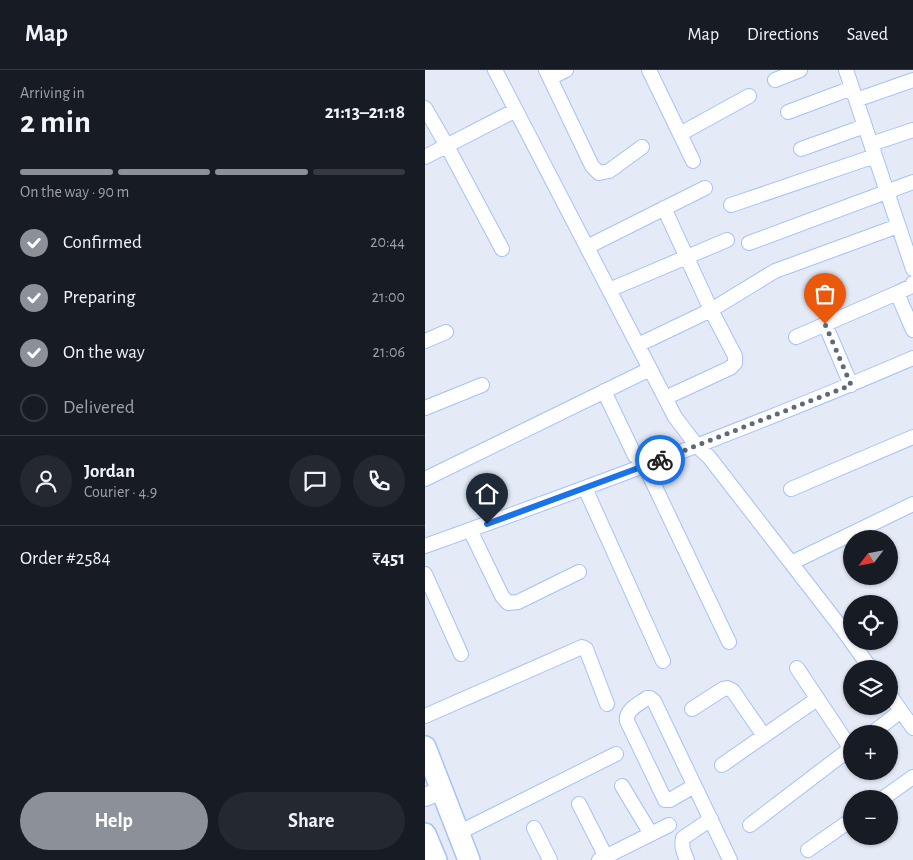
<!DOCTYPE html>
<html lang="en">
<head>
<meta charset="utf-8">
<style>
	:root { --surface:#171b24; --page:#242831; --text:#f1f3f6; --muted:#9ea1a6; --line:#363941; --accent:#8c9099 }
	body { margin:0; font-family:"Alegreya Sans",sans-serif; background:var(--page); color:var(--text); height:100vh; display:flex; flex-direction:column; font-size:19px; white-space:nowrap }
	* { box-sizing:border-box; margin:0 }
	p { font-size:16px; color:var(--muted) }
	.icon { flex:none; width:28px; height:28px; fill:none; stroke:currentColor; stroke-width:2; stroke-linecap:round; stroke-linejoin:round }
	.map { position:relative; flex:1; overflow:hidden }
	.side { display:flex; flex-direction:column; background:var(--surface); width:425px }
	.side>* { flex:none }
	.needle { width:32px; rotate:238deg }
	.tools { position:absolute; left:418px; top:460px; display:grid; gap:10px }
	.tools a { display:grid; place-items:center; width:55px; height:55px; border-radius:50%; background:var(--surface); box-shadow:0 1px 4px #0004; font-size:25px }
	.pin { position:absolute; display:grid; place-items:center; width:42px; height:42px; color:#fff; margin:-51px -21px; border-radius:50% 50% 50% 0; rotate:-45deg; box-shadow:0 0 5px #0007 }
	.pin .icon { rotate:45deg }
	.courier { position:absolute; display:grid; place-items:center; width:50px; height:50px; margin:-25px; border:4px solid #1a73e8; border-radius:50%; background:#fff; color:#222; box-shadow:0 1px 6px #0007 }
	.headline em { font-style:normal; font-weight:700 }
	.headline div { display:flex; flex-direction:column-reverse }
	.headline { display:flex; align-items:center; justify-content:space-between; height:85px; padding:0 20px }
	h1 { font-size:32px; font-weight:700; line-height:38px }
	.bar { display:grid; grid-template-columns:repeat(4,1fr); gap:8px 5px; align-content:center; height:60px; padding:0 20px }
	.bar i { height:6px; border-radius:4px; background:var(--line) }
	.bar .on { background:var(--accent) }
	.bar p { grid-column:span 4 }
	.line { display:flex; align-items:center; gap:12px; padding:0 20px; border-top:1px solid var(--line) }
	.line div { flex:1 }
	.round { display:grid; place-items:center; flex:none; width:52px; height:52px; border-radius:26px; background:var(--page) }
	ol { padding:0 20px; list-style:none }
	li { display:flex; align-items:center; gap:15px; height:55px }
	li p { margin-inline-start:auto }
	li .icon { padding:5px; border-radius:50%; background:var(--accent); color:#fff; stroke-width:4 }
	li:last-child { color:var(--muted) }
	li i { width:28px; height:28px; border:2px solid var(--line); border-radius:50% }
	.primary-button { display:flex; gap:10px; margin-top:auto; padding:10px 20px }
	.primary-button a { flex:1; height:58px; border-radius:30px; background:var(--accent); color:#fff; font-size:20px; font-weight:700; line-height:58px; text-align:center }
	.primary-button a+a { background:var(--page); color:var(--text) }
	header { display:flex; align-items:center; gap:30px; box-sizing:border-box; height:70px; padding:0 25px; background:var(--surface); border-bottom:1px solid var(--line) }
	header strong { font-size:24px }
	nav { display:flex; gap:28px; margin-inline-start:auto; font-size:18px }
	main { display:flex; flex:1; min-height:0 }
	.map>svg:first-child { display:block }
</style>
</head>
<body>
<header>
<strong>Map</strong>
<nav><a>Map</a><a>Directions</a><a>Saved</a></nav>
</header>
<main>
<section class="side">
<div class="headline"><div><h1>2 min</h1><p>Arriving in</p></div><em>21:13–21:18</em></div>
<div class="bar"><i class="on"></i><i class="on"></i><i class="on"></i><i></i><p>On the way · 90 m</p></div>
<ol>
<li><svg class="icon" aria-label="check" viewBox="0 0 24 24"><path d="M5 12l5 5 9-10"/></svg>Confirmed<p>20:44</p></li>
<li><svg class="icon" aria-label="check" viewBox="0 0 24 24"><path d="M5 12l5 5 9-10"/></svg>Preparing<p>21:00</p></li>
<li><svg class="icon" aria-label="check" viewBox="0 0 24 24"><path d="M5 12l5 5 9-10"/></svg>On the way<p>21:06</p></li>
<li><i></i>Delivered</li>
</ol>
<div class="line" style="height:90px"><a class="round"><svg class="icon" aria-label="person" viewBox="0 0 24 24"><circle cx="12" cy="8" r="4"/><path d="M4 21q1-7 8-7t8 7"/></svg></a><div><b>Jordan</b><p>Courier · 4.9</p></div><a class="round"><svg class="icon" aria-label="chat" viewBox="0 0 24 24"><path d="M4 5h16v11H9l-5 4z"/></svg></a><a class="round"><svg class="icon" aria-label="phone" viewBox="0 0 24 24"><path d="M5 4h4l2 5-3 2q2 4 5 5l2-3 5 2v4C11 20 4 13 5 4z"/></svg></a></div>
<div class="line" style="height:65px"><div>Order #2584</div><b>₹451</b></div>
<div class="primary-button"><a>Help</a><a>Share</a></div>
</section>
<div class="map">
<svg width="488" height="790" viewBox="0 0 488 790">
	<rect width="100%" height="100%" fill="#e4eaf6"/>
	<g fill="none" stroke-linecap="round" stroke-linejoin="round">
		<g stroke="#a5c2f9" stroke-width="16">
			<path id="minor" d="M70 0 250 347 272 376 284 387 418 560 446 599
				M121 0 167 96 174 103 184 101 217 77
				M224 0 268 91
				M421 0 488 199
				M125 8 141 0
				M350 10 375 0
				M431 30 488 10
				M0 38 22 76 77 179
				M363 42 427 18
				M255 64 324 26
				M446 74 488 60
				M376 79 440 56
				M0 87 91 40
				M306 135 450 86
				M239 138 286 240 310 286V293L305 298 240 328
				M324 173 488 112
				M162 177 280 118
				M184 220 302 170
				M472 223 488 260
				M400 254 426 315
				M371 267 472 223 487 216 488 213
				M0 271 21 262
				M213 275 286 240 350 201 473 156
				M179 321 210 386
				M0 338 57 315
				M220 396 304 572
				M0 409 225 299
				M160 418 238 591
				M366 419 488 367
				M45 460 77 526 83 533 93 532 154 502
				M0 476C164 417 328 357 488 288
				M366 493 488 434
				M0 504 36 584
				M372 598 426 679
				M464 624 488 658
				M267 639 298 619 302 618 308 621 339 666
				M0 646 157 577 161 579 182 634
				M446 664 476 641
				M297 695 392 629
				M197 716 226 764
				M269 716 245 730H240L202 651C200 640 214 634 222 628H225L229 631 305 790
				M457 729 488 707
				M154 734 181 787
				M325 755 426 678
				M109 758 125 790
				M33 763 191 684
				M383 780 426 750
				M174 790 244 755
				M262 790C259 783 256 777 258 768L286 749"/>
		</g>
		<g stroke="#a5c2f9" stroke-width="20">
			<path id="tertiary" d="M0 727 17 720"/>
		</g>
		<g stroke="#a5c2f9" stroke-width="24">
			<path id="primary" d="M0 677 44 790
				M0 764 11 790"/>
		</g>
		<use href="#minor" stroke="#fff" stroke-width="14"/>
		<use href="#tertiary" stroke="#fff" stroke-width="18"/>
		<use href="#primary" stroke="#fff" stroke-width="21"/>
	</g>
	<g fill="none" stroke-linecap="round" stroke-linejoin="round">
		<path stroke="#60697b" stroke-width="5" stroke-dasharray="0 9" d="M235 390 426 315 400 254"/>
		<path stroke="#1a73e8" stroke-width="6" d="M62 454 235 390"/>
	</g>
</svg>
<div class="tools">
<a><svg class="needle" viewBox="-14 -14 28 28"><path d="M0-13l5 13h-10z" fill="#e53935"/><path d="M0 13l5-13h-10z" fill="#9ea1a6"/></svg></a>
<a><svg class="icon" aria-label="locate" viewBox="0 0 24 24"><circle cx="12" cy="12" r="6"/><path d="M12 2v4M12 18v4M2 12h4M18 12h4"/></svg></a>
<a><svg class="icon" aria-label="layers" viewBox="0 0 24 24"><path d="M12 4l9 5-9 5-9-5zM3 14l9 5 9-5"/></svg></a>
<a>+</a>
<a>−</a>
</div>
<div class="pin" style="left:400px;top:254px;background:#ea580c"><svg class="icon" aria-label="bag" viewBox="0 0 24 24"><path d="M5 8h14l-1 12H6zM9 8a3 3 0 0 1 6 0"/></svg></div>
<div class="pin" style="left:62px;top:454px;background:#1f2937"><svg class="icon" aria-label="home" viewBox="0 0 24 24"><path d="M3 11l9-7 9 7M6 9v11h12V9"/></svg></div>
<div class="courier" style="left:235px;top:390px"><svg class="icon" aria-label="bike" viewBox="0 0 24 24"><circle cx="6" cy="16" r="4"/><circle cx="18" cy="16" r="4"/><path d="M6 16l4-8h5l3 8M10 8l3 8H6M13 5h3"/></svg></div>
</div>
</main>
</body>
</html>
